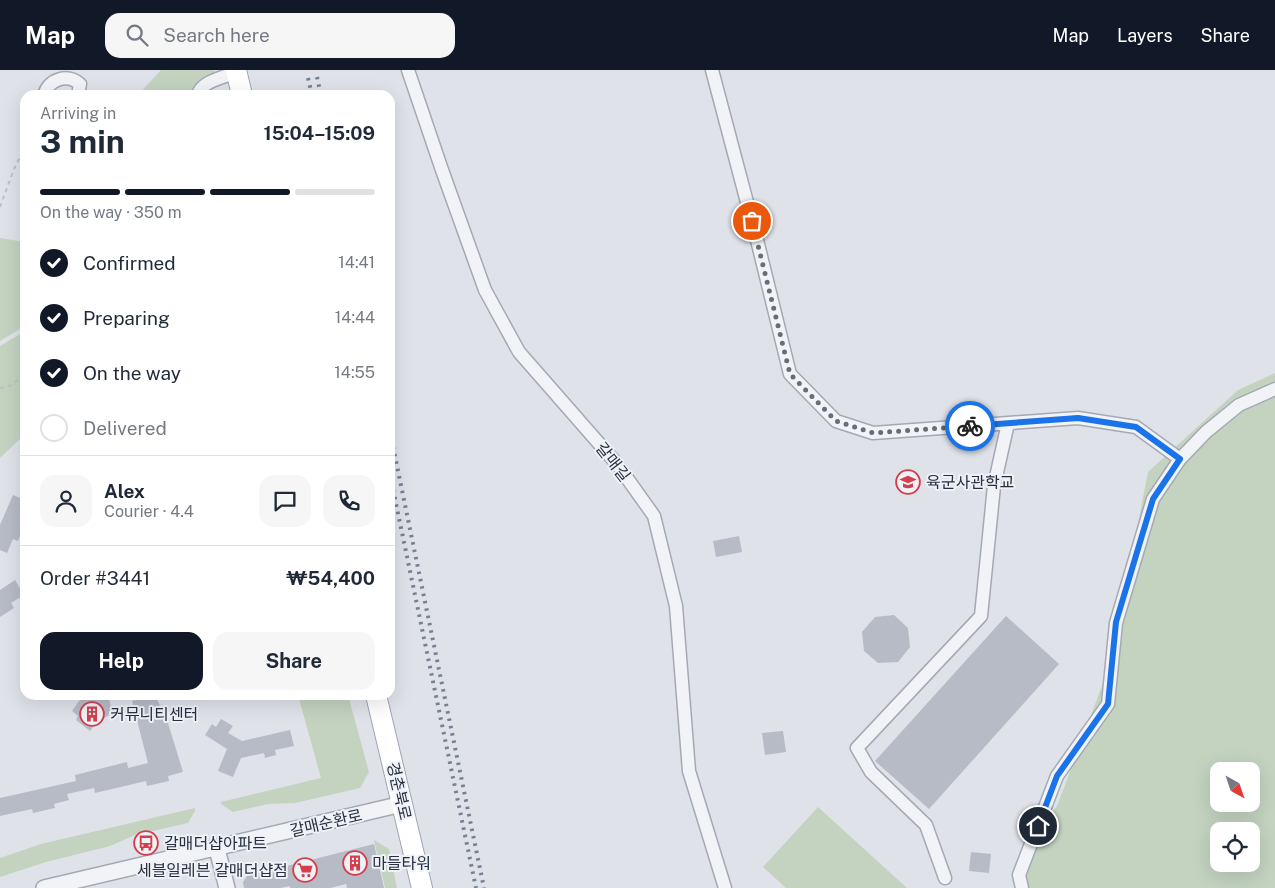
<!DOCTYPE html>
<html lang="en">
<head>
<meta charset="utf-8">
<style>
	:root { --surface:#fff; --page:#f6f6f7; --text:#1f2937; --muted:#747a83; --line:#e0e1e3; --accent:#111827 }
	body { margin:0; font-family:"Public Sans","Noto Sans KR",sans-serif; background:var(--page); color:var(--text); height:100vh; display:flex; flex-direction:column; font-size:19px; white-space:nowrap }
	* { box-sizing:border-box; margin:0 }
	p { font-size:16px; color:var(--muted) }
	.icon { flex:none; width:28px; height:28px; fill:none; stroke:currentColor; stroke-width:2; stroke-linecap:round; stroke-linejoin:round }
	.map { position:relative; flex:1; overflow:hidden }
	.side { position:absolute; left:20px; top:20px; width:375px; height:610px; display:flex; flex-direction:column; background:var(--surface); border-radius:15px; box-shadow:0 5px 20px #0002 }
	.side>* { flex:none }
	.needle { width:32px; rotate:140deg }
	.controls { position:absolute; left:1210px; top:692px; display:grid; gap:10px }
	.controls a { display:grid; place-items:center; width:50px; height:50px; border-radius:10px; background:var(--surface); box-shadow:0 5px 20px #0002; font-size:25px }
	.pin { position:absolute; display:grid; place-items:center; width:42px; height:42px; color:#fff; margin:-21px; border:2px solid #fff; border-radius:50%; box-shadow:0 1px 5px #0007 }
	.courier { position:absolute; display:grid; place-items:center; width:50px; height:50px; margin:-25px; border:4px solid #1a73e8; border-radius:50%; background:#fff; color:#222; box-shadow:0 1px 6px #0007 }
	.overview em { font-style:normal; font-weight:700 }
	.overview div { display:flex; flex-direction:column-reverse }
	.overview { display:flex; align-items:center; justify-content:space-between; height:85px; padding:0 20px }
	h1 { font-size:32px; font-weight:700; line-height:38px }
	.bar { display:grid; grid-template-columns:repeat(4,1fr); gap:8px 5px; align-content:center; height:60px; padding:0 20px }
	.bar i { height:6px; border-radius:4px; background:var(--line) }
	.bar .on { background:var(--accent) }
	.bar p { grid-column:span 4 }
	.line { display:flex; align-items:center; gap:12px; padding:0 20px; border-top:1px solid var(--line) }
	.line div { flex:1 }
	.round { display:grid; place-items:center; flex:none; width:52px; height:52px; border-radius:15px; background:var(--page) }
	ol { padding:0 20px; list-style:none }
	li { display:flex; align-items:center; gap:15px; height:55px }
	li p { margin-inline-start:auto }
	li .icon { padding:5px; border-radius:50%; background:var(--accent); color:#fff; stroke-width:4 }
	li:last-child { color:var(--muted) }
	li i { width:28px; height:28px; border:2px solid var(--line); border-radius:50% }
	.action { display:flex; gap:10px; margin-top:auto; padding:10px 20px }
	.action a { flex:1; height:58px; border-radius:15px; background:var(--accent); color:#fff; font-size:20px; font-weight:700; line-height:58px; text-align:center }
	.action a+a { background:var(--page); color:var(--text) }
	header { display:flex; align-items:center; gap:30px; box-sizing:border-box; height:70px; padding:0 25px; background:var(--accent); color:#fff }
	header strong { font-size:24px }
	nav { display:flex; gap:28px; margin-inline-start:auto; font-size:18px }
	.search { width:350px; height:45px; background:var(--page); display:flex; align-items:center; gap:12px; box-sizing:border-box; padding:0 18px; border-radius:15px; color:var(--muted); font-size:19px }
	.map>svg:first-child { display:block }
</style>
</head>
<body>
<header>
<strong>Map</strong>
<div class="search"><svg class="icon" aria-label="search" viewBox="0 0 24 24"><circle cx="10" cy="10" r="6"/><path d="M15 15l6 6"/></svg>Search here</div>
<nav><a>Map</a><a>Layers</a><a>Share</a></nav>
</header>
<div class="map">
<svg width="1275" height="818" viewBox="0 0 1275 818">
	<rect width="100%" height="100%" fill="#dfe2e9"/>
	<path fill="#c3d3c0" fill-rule="evenodd" d="M161 0H214L215 3 194 25H138Z
		M0 168 25 172V256L0 271Z
		M25 261V364L0 388V276Z
		M1275 303V818H1029L1025 802 1059 731 1103 613 1120 546 1148 402 1238 320ZM1219 701H1251V734H1219ZM1219 761H1251V794H1219Z
		M298 625H348L369 702 360 718 295 733 268 734 233 742 221 734V732L321 708Z
		M818 737 907 818H786L763 797Z
		M195 738V741L188 753 135 765 110 776 46 792 0 807V788L41 774Z
		M374 770 389 779 397 818H385Z"/>
	<path fill="#b6bbc6" d="M13 425 25 430V440L22 448 25 449V455L18 471 13 469 7 483 0 480V455Z
		M739 466 742 482 716 487 713 471Z
		M15 510 24 525 11 533 14 538 0 547V520Z
		M894 545 908 558 910 577 898 592 878 593 864 581 862 562 875 547Z
		M1006 546 1059 594 929 739 875 691Z
		M89 625H108L112 641 109 642V645L96 653 90 661 76 650 78 646 72 641 79 631Z
		M155 625 168 653 183 702 168 706 169 711 147 716 146 711 95 723 94 718 67 724 69 730 54 734 55 738 33 743 32 739 0 746V728L76 711 75 705 127 692 128 698 148 693 132 631Z
		M221 649 233 656 228 663 242 671 290 660 294 676 275 680 276 685 265 688 264 683 241 688 233 707 218 701 227 679 205 665 212 654 216 657Z
		M783 661 786 682 765 685 762 663Z
		M374 774 384 818H347L346 814 330 818H290V816L280 818H244L243 812 247 806Z
		M971 782 991 784 989 803 969 801Z"/>
	<g fill="none" stroke-linecap="round" stroke-linejoin="round">
		<g stroke="#a4a9b3" stroke-width="15">
			<path id="minor" d="M408 0 442 100 485 220 519 282 617 394 654 446 676 536 689 701 725 818
				M712 0 757 170 790 304 836 351 873 363 1078 348 1136 357 1180 389
				M44 25C49 9 67 3 80 14L78 25
				M198 25C201 11 225 7 237 2
				M945 808 926 755 871 702 857 678 981 546 994 416 1008 353
				M1022 818 1019 805 1057 706 1108 634 1116 553 1153 429 1180 389 1206 362 1239 335 1275 319"/>
		</g>
		<g stroke="#a4a9b3" stroke-width="18">
			<path id="tertiary" d="M217 779 227 818
				M44 818 402 734"/>
		</g>
		<g stroke="#9ea5b5" stroke-width="22">
			<path id="primary" d="M236 0 242 25
				M376 625 422 818"/>
		</g>
		<path stroke="#bdc0c7" stroke-width="2" stroke-dasharray="4 4" stroke-linecap="butt" d="M0 137 14 99 25 77
			M0 318C11 318 20 309 25 300"/>
		<use href="#minor" stroke="#f2f3f7" stroke-width="12"/>
		<use href="#tertiary" stroke="#f2f3f7" stroke-width="15"/>
		<use href="#primary" stroke="#fff" stroke-width="20"/>
		<path stroke="#788093" stroke-width="4" stroke-dasharray="2.5 5" stroke-linecap="butt" d="M317 7 321 25
			M308 8 312 25
			M390 362 484 818
			M390 405 476 818"/>
	</g>
	<g fill="none" stroke-linecap="round" stroke-linejoin="round">
		<path stroke="#676e7b" stroke-width="5" stroke-dasharray="0 9" d="M752 151 790 304 836 351 873 363 970 356"/>
		<path stroke="#1a73e8" stroke-width="6" d="M970 356 1078 348 1136 357 1180 389 1153 429 1116 552 1108 634 1057 706 1038 756"/>
	</g>
	<defs>
		<g id="university-ring" transform="scale(1.25)"><circle r="9.5" fill="#eef1f6" stroke="#d33f4c" stroke-width="1.5"/><path d="M0-5L7-2L0 1L-7-2ZM-4 1L0 2.5L4 1V4Q0 6-4 4Z" fill="#d33f4c"/></g>
		<g id="building-ring" transform="scale(1.25)"><circle r="9.5" fill="#eef1f6" stroke="#d33f4c" stroke-width="1.5"/><path d="M-4-6H4V6H1V3H-1V6H-4ZM-2.5-4.3h1.7v1.8h-1.7ZM.8-4.3h1.7v1.8H.8ZM-2.5-1h1.7V.8h-1.7ZM.8-1h1.7V.8H.8Z" fill="#d33f4c"/></g>
		<g id="bus-ring" transform="scale(1.25)"><circle r="9.5" fill="#eef1f6" stroke="#d33f4c" stroke-width="1.5"/><path d="M-5-6H5V4H4V6H2V4H-2V6H-4V4H-5ZM-3.5-4V0h7V-4ZM-3.5 1.2v1.5H-2V1.2ZM2 1.2v1.5H3.5V1.2Z" fill="#d33f4c"/></g>
		<g id="supermarket-ring" transform="scale(1.25)"><circle r="9.5" fill="#eef1f6" stroke="#d33f4c" stroke-width="1.5"/><path d="M-6-5.5h2.5l.6 2H6L4.5 2H-2.5L-4.4-4H-6ZM-1.5 3.2a1.3 1.3 0 1 0 .1 0ZM3 3.2a1.3 1.3 0 1 0 .1 0Z" fill="#d33f4c"/></g>
	</defs>
	<g fill-rule="evenodd">
		<use href="#university-ring" x="908" y="412"/>
		<use href="#building-ring" x="92" y="644"/>
		<use href="#bus-ring" x="146" y="773"/>
		<use href="#building-ring" x="355" y="793"/>
		<use href="#supermarket-ring" x="305" y="800"/>
	</g>
	<g text-anchor="middle" dominant-baseline="central" stroke-width="4" stroke-linejoin="round" paint-order="stroke">
		<g font-size="16" fill="#272f40" stroke="#eef1f6">
			<text transform="translate(613 392) rotate(52)">갈매길</text>
			<text transform="translate(399 721) rotate(77)">경춘북로</text>
			<text transform="translate(326 753) rotate(-13)">갈매순환로</text>
		</g>
		<g font-size="16" fill="#272f40" stroke="#eef1f6" text-anchor="start">
			<text x="926" y="412">육군사관학교</text>
			<text x="110" y="644">커뮤니티센터</text>
			<text x="164" y="773">갈매더샵아파트</text>
			<text x="372" y="793">마들타워</text>
			<text x="288" y="800" text-anchor="end">세블일레븐 갈매더샵점</text>
		</g>
	</g>
</svg>
<div class="controls">
<a><svg class="needle" viewBox="-14 -14 28 28"><path d="M0-13l5 13h-10z" fill="#e53935"/><path d="M0 13l5-13h-10z" fill="#747a83"/></svg></a>
<a><svg class="icon" aria-label="locate" viewBox="0 0 24 24"><circle cx="12" cy="12" r="6"/><path d="M12 2v4M12 18v4M2 12h4M18 12h4"/></svg></a>
</div>
<div class="pin" style="left:752px;top:151px;background:#ea580c"><svg class="icon" aria-label="bag" viewBox="0 0 24 24"><path d="M5 8h14l-1 12H6zM9 8a3 3 0 0 1 6 0"/></svg></div>
<div class="pin" style="left:1038px;top:756px;background:#1f2937"><svg class="icon" aria-label="home" viewBox="0 0 24 24"><path d="M3 11l9-7 9 7M6 9v11h12V9"/></svg></div>
<div class="courier" style="left:970px;top:356px"><svg class="icon" aria-label="bike" viewBox="0 0 24 24"><circle cx="6" cy="16" r="4"/><circle cx="18" cy="16" r="4"/><path d="M6 16l4-8h5l3 8M10 8l3 8H6M13 5h3"/></svg></div>
<section class="side">
<div class="overview"><div><h1>3 min</h1><p>Arriving in</p></div><em>15:04–15:09</em></div>
<div class="bar"><i class="on"></i><i class="on"></i><i class="on"></i><i></i><p>On the way · 350 m</p></div>
<ol>
<li><svg class="icon" aria-label="check" viewBox="0 0 24 24"><path d="M5 12l5 5 9-10"/></svg>Confirmed<p>14:41</p></li>
<li><svg class="icon" aria-label="check" viewBox="0 0 24 24"><path d="M5 12l5 5 9-10"/></svg>Preparing<p>14:44</p></li>
<li><svg class="icon" aria-label="check" viewBox="0 0 24 24"><path d="M5 12l5 5 9-10"/></svg>On the way<p>14:55</p></li>
<li><i></i>Delivered</li>
</ol>
<div class="line" style="height:90px"><a class="round"><svg class="icon" aria-label="person" viewBox="0 0 24 24"><circle cx="12" cy="8" r="4"/><path d="M4 21q1-7 8-7t8 7"/></svg></a><div><b>Alex</b><p>Courier · 4.4</p></div><a class="round"><svg class="icon" aria-label="chat" viewBox="0 0 24 24"><path d="M4 5h16v11H9l-5 4z"/></svg></a><a class="round"><svg class="icon" aria-label="phone" viewBox="0 0 24 24"><path d="M5 4h4l2 5-3 2q2 4 5 5l2-3 5 2v4C11 20 4 13 5 4z"/></svg></a></div>
<div class="line" style="height:65px"><div>Order #3441</div><b>₩54,400</b></div>
<div class="action"><a>Help</a><a>Share</a></div>
</section>
</div>
</body>
</html>
